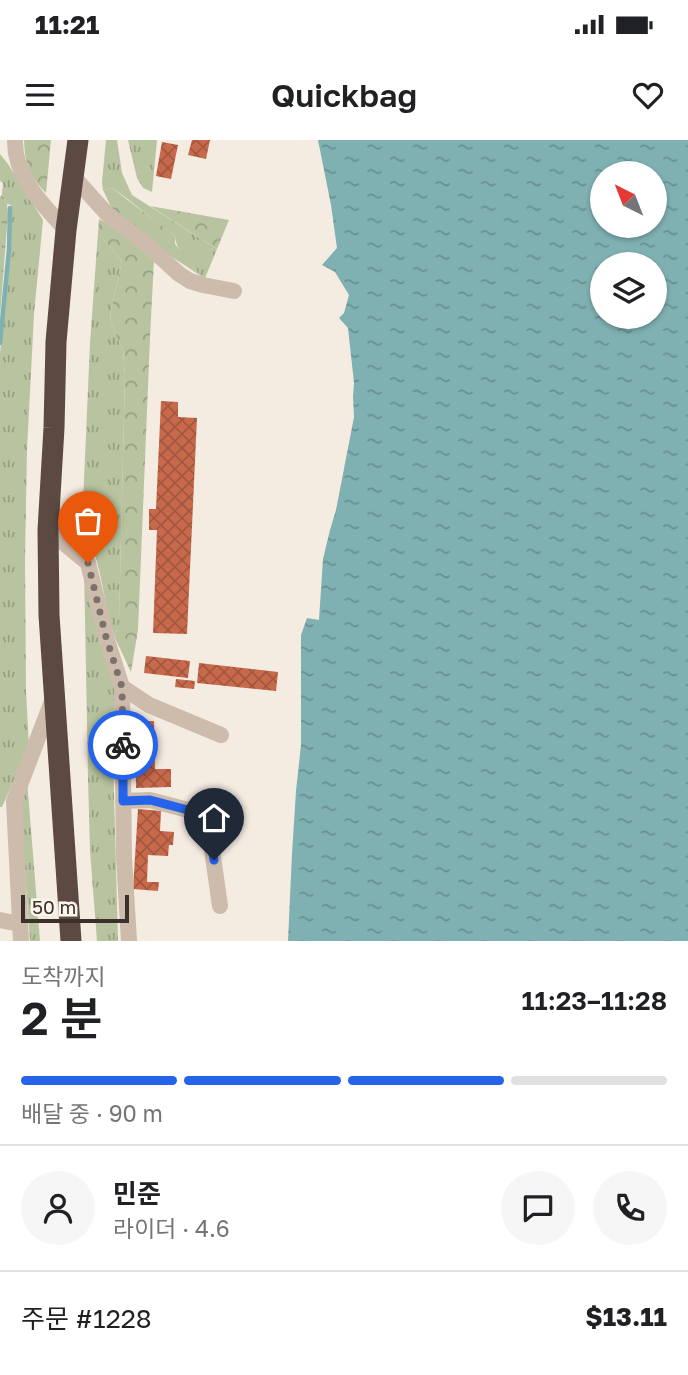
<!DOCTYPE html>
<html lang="ko">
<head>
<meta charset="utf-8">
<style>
	:root { --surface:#fff; --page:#f6f6f6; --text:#202124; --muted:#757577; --line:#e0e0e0; --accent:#2563eb }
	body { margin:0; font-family:"Golos Text","Noto Sans KR",sans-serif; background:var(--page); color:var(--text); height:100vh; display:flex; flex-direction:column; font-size:26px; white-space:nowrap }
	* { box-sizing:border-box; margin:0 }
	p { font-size:23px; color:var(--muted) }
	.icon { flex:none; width:38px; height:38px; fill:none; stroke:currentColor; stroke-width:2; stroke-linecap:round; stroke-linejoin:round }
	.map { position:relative; height:801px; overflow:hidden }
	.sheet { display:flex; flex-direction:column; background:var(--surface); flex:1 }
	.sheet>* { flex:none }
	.needle { width:46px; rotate:318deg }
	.tools { position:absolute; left:590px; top:21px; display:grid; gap:14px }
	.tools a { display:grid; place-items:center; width:77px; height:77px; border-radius:50%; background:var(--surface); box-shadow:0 2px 5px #0004; font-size:35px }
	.scale { position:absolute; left:21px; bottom:18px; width:108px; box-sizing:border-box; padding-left:7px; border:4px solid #3b302b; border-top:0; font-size:19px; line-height:24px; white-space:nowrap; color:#3b302b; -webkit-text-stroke:5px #fbf5ee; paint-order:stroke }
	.pin { position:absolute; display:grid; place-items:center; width:60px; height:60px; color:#fff; margin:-72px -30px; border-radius:50% 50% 50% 0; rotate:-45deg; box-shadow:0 0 7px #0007 }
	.pin .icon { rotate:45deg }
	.courier { position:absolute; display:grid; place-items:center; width:70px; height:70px; margin:-35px; border:5px solid #2563eb; border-radius:50%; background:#fff; color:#222; box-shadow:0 2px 9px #0007 }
	.head em { font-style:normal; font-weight:600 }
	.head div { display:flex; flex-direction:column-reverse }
	.head { display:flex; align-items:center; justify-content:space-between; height:119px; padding:0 21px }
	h1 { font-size:46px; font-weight:600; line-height:52px }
	.bar { display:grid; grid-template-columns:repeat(4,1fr); gap:10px 7px; align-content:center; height:84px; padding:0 21px }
	.bar i { height:9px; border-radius:5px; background:var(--line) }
	.bar .selected { background:var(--accent) }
	.bar p { grid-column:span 4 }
	.line { display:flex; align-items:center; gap:18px; padding:0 21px; border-top:2px solid var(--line) }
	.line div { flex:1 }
	.round { display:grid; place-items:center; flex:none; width:74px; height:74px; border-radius:37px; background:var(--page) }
	.status { display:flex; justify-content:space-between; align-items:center; height:49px; padding:0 35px; background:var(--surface); direction:ltr }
	.status svg { height:19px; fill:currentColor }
	header { display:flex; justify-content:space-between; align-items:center; height:91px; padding:0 21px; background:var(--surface); font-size:32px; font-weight:600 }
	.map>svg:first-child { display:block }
</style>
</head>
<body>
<div class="status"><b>11:21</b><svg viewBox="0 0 49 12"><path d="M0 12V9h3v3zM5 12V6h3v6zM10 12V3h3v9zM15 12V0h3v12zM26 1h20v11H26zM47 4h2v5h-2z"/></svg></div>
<header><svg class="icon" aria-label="menu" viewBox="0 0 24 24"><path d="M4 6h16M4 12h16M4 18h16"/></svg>Quickbag<svg class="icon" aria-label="heart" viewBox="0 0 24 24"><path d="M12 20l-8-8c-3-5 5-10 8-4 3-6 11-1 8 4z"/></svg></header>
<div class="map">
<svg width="688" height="801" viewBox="0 0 688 801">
	<defs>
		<pattern id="grass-tufts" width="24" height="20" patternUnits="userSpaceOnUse" patternTransform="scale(1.75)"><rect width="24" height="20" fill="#b8c4a0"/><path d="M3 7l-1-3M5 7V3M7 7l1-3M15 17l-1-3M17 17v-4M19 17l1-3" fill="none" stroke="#97a083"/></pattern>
		<pattern id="forest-crowns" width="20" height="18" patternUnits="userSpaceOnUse" patternTransform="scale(1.75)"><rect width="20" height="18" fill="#b8c4a0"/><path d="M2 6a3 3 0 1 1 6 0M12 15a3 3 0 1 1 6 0" fill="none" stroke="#97a083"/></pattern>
		<pattern id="wetland-marsh" width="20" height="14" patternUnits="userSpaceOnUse" patternTransform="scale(1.75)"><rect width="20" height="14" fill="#b8c4a0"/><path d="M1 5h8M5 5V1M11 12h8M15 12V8" fill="none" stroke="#97a083"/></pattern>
		<pattern id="water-ripples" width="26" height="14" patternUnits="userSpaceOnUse" patternTransform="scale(1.75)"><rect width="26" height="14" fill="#7fb0b2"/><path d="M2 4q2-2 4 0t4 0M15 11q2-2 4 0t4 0" fill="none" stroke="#699091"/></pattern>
		<pattern id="building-cross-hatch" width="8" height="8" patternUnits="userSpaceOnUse" patternTransform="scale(1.75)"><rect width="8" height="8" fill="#c8694b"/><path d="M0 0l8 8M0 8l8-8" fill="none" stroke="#a4573f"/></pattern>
	</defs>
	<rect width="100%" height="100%" fill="#f4ebe1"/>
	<path fill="url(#grass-tufts)" d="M106 0H117L122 33 132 55 217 109 205 138 201 136C192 124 176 112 175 96 153 81 134 62 112 48L103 50 102 42Z
		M128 0H157L152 52 143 48 137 38Z
		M0 14 8 24 43 80 34 174 27 310 25 419 26 551 29 606 2 667H0V214L12 76 11 65 7 64 2 54 3 43 0 41Z
		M98 93 122 121 110 175 111 184 123 210 125 235 119 480 115 498C106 473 104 447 97 422 94 409 84 399 82 386L90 203Z
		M84 426 115 550 119 592 113 617 118 801H97L90 711 88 638Z
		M27 640 40 801H30L20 660Z"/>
	<path fill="url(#forest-crowns)" d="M24 0H51L46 53C29 36 25 24 24 0Z
		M112 48 175 96V104L201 136 148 101 112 69 103 50Z
		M150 66 229 80 217 109Z
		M99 79 129 97 154 119 150 198 138 490 131 532 115 498 119 479 125 235 123 210 111 184 110 175 122 121 98 93Z"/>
	<path fill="url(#wetland-marsh)" d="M2 54 7 64 8 74 0 176V57Z"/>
	<path fill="url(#water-ripples)" fill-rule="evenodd" d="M318 0H688V801H288L292 714 296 651 301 605V495L307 478 319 480 323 419 330 390 336 370 354 277 353 257 354 243 348 188 339 178 344 173 349 155 335 132 322 125 337 108 331 65ZM602 33H654V86H602ZM602 124H654V177H602Z"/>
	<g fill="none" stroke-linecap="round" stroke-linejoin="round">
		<path stroke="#7fb0b2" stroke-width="4.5" d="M0 203 9 109 10 68"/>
	</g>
	<path fill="url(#building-cross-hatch)" d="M192 0H210L206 19 188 15Z
		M162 2 178 5 171 39 156 36Z
		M161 261 178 262V277L197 278 187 494 153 493 157 390H149V369H156Z
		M146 516 190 521 188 538 144 533Z
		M199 523 278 532 276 551 197 543Z
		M176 539 195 541 194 549 175 547Z
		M135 581H154L155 629H171V647L136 648Z
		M138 669 161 671 160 691 174 692 173 705H169L168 716 148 715 147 742H159L158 751 133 749Z"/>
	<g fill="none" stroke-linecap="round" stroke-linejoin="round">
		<path stroke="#cdbbac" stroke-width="16" d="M15 0C14 37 43 65 66 90
			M73 36 107 74 144 102 179 134 190 141 203 145 234 151
			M48 390 88 423 106 497 122 547 124 718 129 801
			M122 547 149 565 221 595
			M123 661 150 660 207 675 220 766
			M0 780 20 784
			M21 801 14 661 52 561"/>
		<path stroke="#5c4a42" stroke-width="21" d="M71 801 49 475 48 390 54 288 56 202 66 90 78 0"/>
	</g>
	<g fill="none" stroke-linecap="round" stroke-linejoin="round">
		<path stroke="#7c716b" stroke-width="7" stroke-dasharray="0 12.6" d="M88 423 106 497 122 547 123 605"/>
		<path stroke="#2563eb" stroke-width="9" d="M123 605V661L150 660 207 675 214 720"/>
	</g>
</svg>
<div class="tools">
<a><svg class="needle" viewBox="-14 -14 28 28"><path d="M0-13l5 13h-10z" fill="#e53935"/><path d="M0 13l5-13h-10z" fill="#757577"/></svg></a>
<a><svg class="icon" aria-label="layers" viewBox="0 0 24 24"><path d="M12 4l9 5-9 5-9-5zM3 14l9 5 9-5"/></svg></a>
</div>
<div class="scale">50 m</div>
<div class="pin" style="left:88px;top:423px;background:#ea580c"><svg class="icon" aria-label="bag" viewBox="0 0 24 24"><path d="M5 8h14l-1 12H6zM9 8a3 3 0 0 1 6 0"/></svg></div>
<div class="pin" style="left:214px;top:720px;background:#1f2937"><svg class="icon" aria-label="home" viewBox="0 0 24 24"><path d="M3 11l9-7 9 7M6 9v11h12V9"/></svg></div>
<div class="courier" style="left:123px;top:605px"><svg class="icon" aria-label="bike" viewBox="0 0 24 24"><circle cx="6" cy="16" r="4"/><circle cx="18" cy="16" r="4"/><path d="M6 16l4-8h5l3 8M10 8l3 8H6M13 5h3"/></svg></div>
</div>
<section class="sheet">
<div class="head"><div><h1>2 분</h1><p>도착까지</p></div><em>11:23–11:28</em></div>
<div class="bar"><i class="selected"></i><i class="selected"></i><i class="selected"></i><i></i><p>배달 중 · 90 m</p></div>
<div class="line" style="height:126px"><a class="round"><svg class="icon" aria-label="person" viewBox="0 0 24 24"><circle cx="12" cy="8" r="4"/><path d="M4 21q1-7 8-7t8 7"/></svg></a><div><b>민준</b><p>라이더 · 4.6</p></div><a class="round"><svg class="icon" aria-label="chat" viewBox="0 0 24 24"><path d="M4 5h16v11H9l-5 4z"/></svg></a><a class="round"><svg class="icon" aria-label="phone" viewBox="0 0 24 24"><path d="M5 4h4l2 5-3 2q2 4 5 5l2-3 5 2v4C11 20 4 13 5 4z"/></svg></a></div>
<div class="line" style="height:91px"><div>주문 #1228</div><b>$13.11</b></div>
</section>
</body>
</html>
